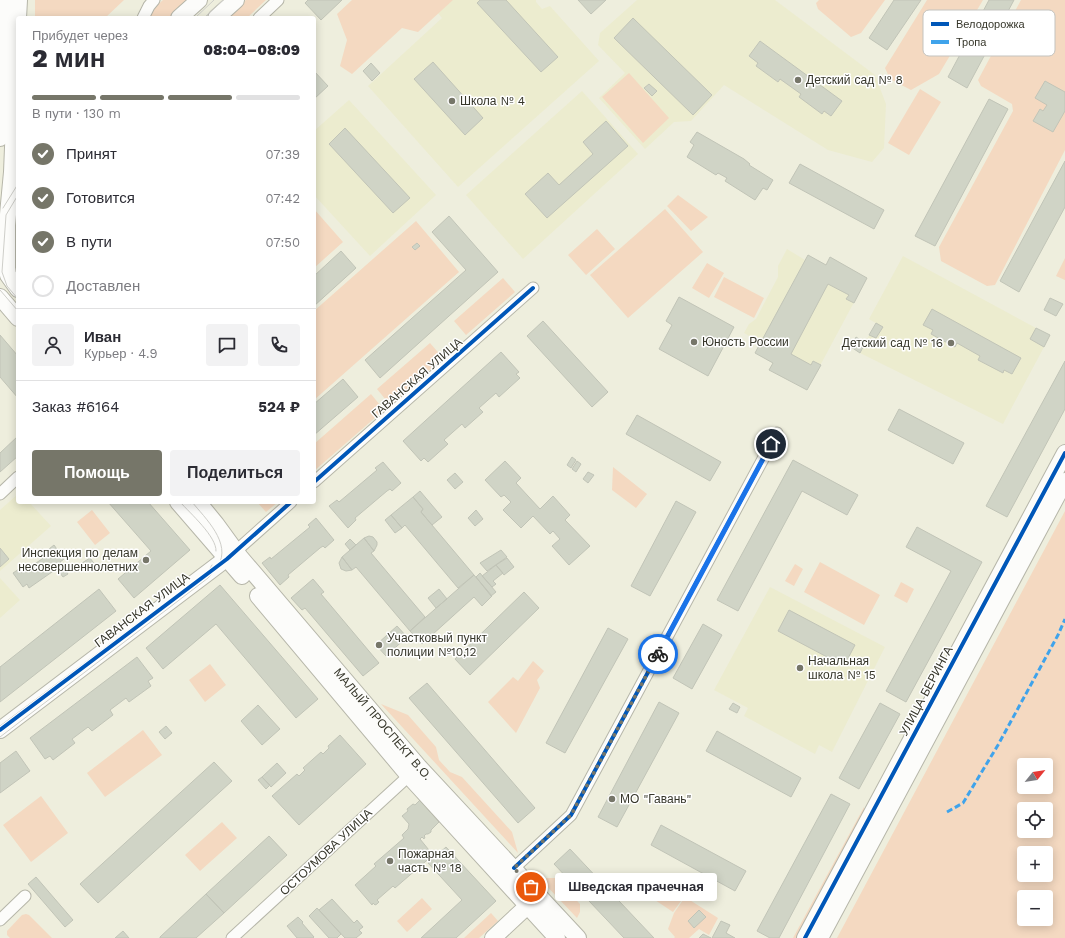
<!DOCTYPE html>
<html lang="ru">
<head>
<meta charset="utf-8">
<style>
	:root { --surface:#fff; --page:#f2f2f3; --text:#2b2b33; --muted:#7c7c81; --line:#e1e1e2; --accent:#767669 }
	body { margin:0; font-family:"Work Sans",sans-serif; background:var(--page); color:var(--text); height:100vh; display:flex; flex-direction:column; font-size:15px; white-space:nowrap }
	* { box-sizing:border-box; margin:0 }
	p { font-size:13px; color:var(--muted) }
	.icon { flex:none; width:22px; height:22px; fill:none; stroke:currentColor; stroke-width:2; stroke-linecap:round; stroke-linejoin:round }
	.map { position:relative; flex:1; overflow:hidden }
	.side { position:absolute; left:16px; top:16px; width:300px; height:488px; display:flex; flex-direction:column; background:var(--surface); border-radius:4px; box-shadow:0 2px 10px #0003 }
	.side>* { flex:none }
	.needle { width:26px; rotate:60deg }
	.buttons { position:absolute; left:1017px; top:758px; display:grid; gap:8px }
	.buttons a { display:grid; place-items:center; width:36px; height:36px; border-radius:4px; background:var(--surface); box-shadow:0 2px 10px #0003; font-size:20px }
	.pin { position:absolute; display:grid; place-items:center; width:34px; height:34px; color:#fff; margin:-17px; border:2px solid #fff; border-radius:50%; box-shadow:0 1px 4px #0007 }
	.courier { position:absolute; display:grid; place-items:center; width:40px; height:40px; margin:-20px; border:3px solid #1a73e8; border-radius:50%; background:#fff; color:#222; box-shadow:0 1px 5px #0007 }
	.bubble { position:absolute; height:28px; border-radius:4px; background:var(--surface); box-shadow:0 2px 10px #0003; font-size:13px; font-weight:800; line-height:28px; text-align:center }
	.head em { font-style:normal; font-weight:800 }
	.head div { display:flex; flex-direction:column-reverse }
	.head { display:flex; align-items:center; justify-content:space-between; height:68px; padding:0 16px }
	h1 { font-size:26px; font-weight:800; line-height:30px }
	.bar { display:grid; grid-template-columns:repeat(4,1fr); gap:6px 4px; align-content:center; height:48px; padding:0 16px }
	.bar i { height:5px; border-radius:3px; background:var(--line) }
	.bar .on { background:var(--accent) }
	.bar p { grid-column:span 4 }
	.line { display:flex; align-items:center; gap:10px; padding:0 16px; border-top:1px solid var(--line) }
	.line div { flex:1 }
	.round { display:grid; place-items:center; flex:none; width:42px; height:42px; border-radius:4px; background:var(--page) }
	ol { padding:0 16px; list-style:none }
	li { display:flex; align-items:center; gap:12px; height:44px }
	li p { margin-inline-start:auto }
	li .icon { padding:4px; border-radius:50%; background:var(--accent); color:#fff; stroke-width:4 }
	li:last-child { color:var(--muted) }
	li i { width:22px; height:22px; border:2px solid var(--line); border-radius:50% }
	.button { display:flex; gap:8px; margin-top:auto; padding:8px 16px }
	.button a { flex:1; height:46px; border-radius:4px; background:var(--accent); color:#fff; font-size:16px; font-weight:800; line-height:46px; text-align:center }
	.button a+a { background:var(--page); color:var(--text) }
	.map>svg:first-child { display:block }
</style>
</head>
<body>
<div class="map">
<svg width="1065" height="938" viewBox="0 0 1065 938">
	<rect width="100%" height="100%" fill="#eed"/>
	<path fill="#ececcf" d="M439 0H536V2L542 9 550 6 599 61 458 187 368 86 442 18 436 11Z
		M637 0H775L875 75 886 104 884 148 872 162 828 150 724 85 691 121 674 122 645 149 599 98 625 73 598 45 600 33Z
		M582 91 638 154 523 259 466 195Z
		M349 100 436 195 370 256 314 195V131Z
		M787 249 805 260 808 255 826 265 830 257 867 278 807 390 769 370 773 363 755 353 760 342 744 333 749 324 756 319 778 277V266Z
		M903 256 1036 328 1030 339 1044 347 1003 424 860 353 869 335 876 338 882 327 869 319Z
		M18 494V502H29L51 526 0 571V510Z
		M0 578 20 600 0 618Z
		M770 587 885 647 832 752 819 745 815 754 744 716 748 708 714 690Z"/>
	<path fill="#f4d9c1" fill-rule="evenodd" d="M35 0H124L105 18H35Z
		M163 0H189L169 18H149L154 8Z
		M246 0H266L247 18H226Z
		M352 0H453L418 32 402 28 352 74 340 66 347 40 337 14Z
		M819 0H885L861 33 851 37 818 9 816 3Z
		M927 0H983L939 74 911 90 890 79 885 68Z
		M1021 0H1065V150L995 285 987 286 941 261 939 247 1013 111 1012 104 981 86 978 80Z
		M629 73 669 118 643 143 602 97Z
		M920 89 941 102 909 155 888 143Z
		M678 195 708 217 691 231 667 206Z
		M314 209 343 242 314 268Z
		M665 209 703 252 628 318 590 275Z
		M416 221 459 272 314 400V311Z
		M597 229 615 249 586 275 568 255Z
		M1065 258V280L1056 276Z
		M707 263 724 273 709 298 692 288Z
		M724 277 764 298 754 318 714 297Z
		M503 278 515 292 466 335 454 321Z
		M430 343 443 358 390 405 377 389Z
		M371 394 384 410 314 471V444Z
		M613 467 647 494 636 508 612 490Z
		M257 502H278L266 512Z
		M92 510 110 533 95 545 77 522Z
		M1065 511V938H837ZM1024 765H1046V787H1024ZM1024 809H1046V831H1024ZM1024 853H1046V875H1024ZM1024 897H1046V919H1024Z
		M820 562 880 595 864 625 804 592Z
		M795 564 803 569 794 586 785 581Z
		M901 582 914 589 907 603 894 596Z
		M533 661 544 671 537 680 540 688 516 733 488 702 513 677 518 681Z
		M210 664 226 685 205 702 189 680Z
		M381 704 408 715 436 747 439 760 450 772 462 777 512 832 518 853Z
		M143 730 162 755 105 797 87 773Z
		M41 796 68 833 31 862 3 825Z
		M864 807V812L797 938H793Z
		M222 822 237 838 200 871 185 855Z
		M548 878H555L580 904V912L577 918 540 879Z
		M665 884 684 897 673 912 655 900Z
		M685 897 718 918 709 935 699 929 689 938H674L675 937 668 929 674 913Z
		M422 898 432 909 407 932 397 921Z
		M491 913 498 921 479 938H464Z
		M26 914 29 915 52 938H10L7 935V931L22 915Z"/>
	<path fill="#d0d4c6" stroke="#c1c4b7" d="M308 0H342L321 20 305 3Z
		M480 0H506L558 57 541 72 477 3Z
		M578 0H606L591 14Z
		M894 0H921L887 50 869 38Z
		M989 0H1014L967 88 948 77Z
		M633 18 712 95 693 115 614 38Z
		M760 41 842 101 831 116 824 111 822 114 799 97 801 94 780 79 778 82 756 66 758 63 749 56Z
		M433 62 483 118 465 135 414 79Z
		M371 63 380 73 372 81 363 71Z
		M314 71 328 86 314 99Z
		M1045 81 1065 92V111L1053 132 1033 121 1040 109 1043 111 1047 105 1035 98Z
		M649 84 657 91 652 96 644 88Z
		M989 99 1008 109 935 246 915 236Z
		M606 121 628 146 547 218 525 194 548 173 559 185 593 154 583 142Z
		M345 128 410 198 393 213 329 144Z
		M697 132 744 159 750 164 749 165 773 180 767 190 763 188 755 200 725 181 727 178 718 173 716 175 687 157 694 145 690 142Z
		M1065 161V207L1019 292 1000 281Z
		M800 164 884 210 874 229 789 183Z
		M449 216 498 272 380 378 365 360 466 270 432 232Z
		M417 243 420 246 415 250 412 247Z
		M341 251 356 268 314 306V276Z
		M808 255 826 265 830 257 867 278 854 303 846 299 849 295 828 284 791 354 811 365 813 361 821 365 807 390 769 370 773 363 755 353Z
		M679 297 734 327 708 376 659 349 672 325 666 321Z
		M1050 298 1063 304 1056 316 1044 310Z
		M932 309 1021 358 1012 374 1004 370 1003 373 978 360 980 356 957 343 955 347 931 334 933 330 923 325Z
		M543 321 608 392 592 407 527 336Z
		M876 323 883 327 876 338 869 335Z
		M1036 328 1050 335 1044 347 1030 339Z
		M0 335 18 356V398L0 377Z
		M856 337 865 343 860 353 851 347Z
		M501 352 519 372 516 374 520 378 499 397 496 393 479 408 483 412 465 428 462 424 444 440 448 444 428 462 424 458 421 461 403 441Z
		M1065 361V409L1007 517 986 506Z
		M343 379 358 397 314 435V404Z
		M899 409 964 443 953 464 888 430Z
		M637 415 721 462 710 481 626 434Z
		M18 436V456L0 472V453Z
		M572 457 576 460 571 468 567 465Z
		M793 460 858 495 847 515 802 491 738 611 717 600Z
		M505 461 521 478 516 483 540 509 553 496 570 515 565 520 590 546 569 565 552 546 560 539 553 531 550 534 533 516 521 528 503 510 511 502 504 495 501 497 485 480Z
		M577 461 581 464 576 472 572 469Z
		M383 462 401 483 392 491 390 489 387 491 355 518 356 520 348 528 329 506 337 500 339 502 377 470 375 468Z
		M588 472 594 475 588 483 583 479Z
		M455 473 463 482 455 489 447 480Z
		M420 491 442 517 432 525 421 512 423 509 413 497Z
		M413 497 423 509 421 512 474 575 458 588 405 525 402 528 391 515Z
		M676 501 696 512 650 596 631 586Z
		M108 502H148L190 550 134 598 118 579 151 551Z
		M476 510 483 519 475 526 468 518Z
		M391 515 402 528 395 533 385 520Z
		M316 518 334 540 325 548 323 546 320 548 288 575 289 577 280 585 262 563 270 557 271 559 310 527 308 525Z
		M917 527 982 562 906 702 886 691 951 571 906 547Z
		M369 536 373 537 377 542V545L374 551 364 538Z
		M364 538 374 551 371 553 425 617 410 631 356 567 352 570 342 557Z
		M350 539 356 545 350 550 345 544Z
		M54 545 64 559 60 562 62 565 29 588 27 584 23 587 13 573 19 569 21 573 51 553 49 549Z
		M0 548 9 559 0 567Z
		M501 550 507 557 487 571 480 563Z
		M342 557 352 570 346 571 341 569 339 563Z
		M90 558 96 566 89 572 82 563Z
		M507 558 514 567 504 575 496 565Z
		M62 565 68 574 63 577 57 569Z
		M496 565 503 573 493 581 496 584 492 587 482 576Z
		M480 573 496 592 491 596 476 577Z
		M474 575 492 596 482 606 474 597 422 644 410 631Z
		M313 579 324 592 321 594 379 663 363 676 305 608 302 610 291 598Z
		M220 585 318 699 296 718 216 624 163 669 146 648Z
		M99 589 116 611 0 702V667Z
		M439 589 447 599 436 608 428 598Z
		M524 592 539 608 470 675 455 659Z
		M789 610 855 645 844 666 778 631Z
		M703 624 722 635 692 689 673 678Z
		M397 626 407 637 386 656 376 645Z
		M608 628 628 639 565 753 546 743Z
		M137 657 153 678 148 681 151 686 129 702 126 698 110 710 113 715 92 731 88 727 72 739 75 743 53 760 50 756 45 759 30 738Z
		M427 683 535 808 518 823 409 698Z
		M659 702 679 713 617 827 598 817Z
		M733 703 740 707 737 713 729 709Z
		M880 703 900 714 859 789 839 778Z
		M258 705 280 729 262 745 241 721Z
		M166 726 172 733 165 739 159 732Z
		M717 731 801 778 791 797 706 751Z
		M340 735 366 764 299 825 272 796 297 774 299 776 305 770 303 768 321 752 323 754 329 748 328 746Z
		M16 751 30 771 0 793V763Z
		M214 762 232 781 98 903 80 884Z
		M277 763 286 773 271 787 262 777Z
		M262 777 270 785 266 789 258 780Z
		M831 794 850 804 779 938H770L757 931Z
		M420 800 439 822 431 830V832L428 834H426L424 836 425 837 424 839 422 837 420 839 433 855 395 888 393 886 377 900 379 902 377 904 375 905 373 903 372 905 355 885 376 866 374 864 404 838 402 835 408 829 409 824 402 816 408 811 407 809 413 804 415 805Z
		M661 825 746 871 735 891 651 845Z
		M269 836 287 855 224 913 206 894Z
		M446 847 496 901 456 938H421L462 900 428 863Z
		M570 849 603 884 654 938H624L554 864Z
		M36 877 73 920 65 927 28 884Z
		M206 894 224 913 196 938H160V937Z
		M332 899 354 923 357 920 363 927 359 930 362 933 356 938H345L319 910Z
		M317 908 341 934 337 938H329L309 916Z
		M699 910 706 917 694 928 688 921Z
		M298 917 303 922 302 923 314 937 313 938H297L287 926Z
		M721 921 730 925 726 933 735 938H712Z
		M123 931 129 938H115Z
		M703 934 711 938H699Z"/>
	<g fill="none" stroke-linecap="round" stroke-linejoin="round">
		<g stroke="#b6b6a9" stroke-width="13">
			<path id="street" d="M143 18 149 6 154 0
				M259 18 278 0
				M314 482 533 288
				M0 494 18 477
				M236 551 291 502
				M514 868 571 815 777 433
				M0 920 25 896
				M232 938 413 772"/>
		</g>
		<g stroke="#b6b6a9" stroke-width="18">
			<g id="secondary">
				<path d="M18 18 19 0"/>
				<path d="M179 18 199 0"/>
				<path d="M216 18 236 0"/>
				<path d="M18 24 12 172 7 225V268L8 275 18 289"/>
				<path d="M0 138 7 0"/>
				<path d="M0 297 18 318"/>
				<path d="M178 502 242 576"/>
				<path id="s1" d="M198 502 216 524 240 557 419 767 578 938"/>
				<path d="M258 596 409 776 557 938"/>
				<path d="M0 730 235 552"/>
				<path d="M493 938 536 898"/>
				<path d="M805 938 1065 453"/>
				<path d="M820 938 1065 481"/>
			</g>
		</g>
		<use href="#street" stroke="#fcfcfa" stroke-width="11"/>
		<use href="#secondary" stroke="#fcfcfa" stroke-width="16"/>
		<path stroke="#cecec9" stroke-width="1" d="M195 18 214 0
			M204 18 223 0
			M18 195 6 215 2 272 7 286 18 299
			M3 208 18 184
			M0 290 18 311
			M180 502C190 513 217 537 216 551
			M0 726 209 570 212 565
			M0 737 208 578C211 574 215 570 218 566 232 543 205 518 192 502"/>
		<path stroke="#3fa3eb" stroke-width="3" stroke-dasharray="6 3" stroke-linecap="butt" d="M947 812 963 803 998 745 1058 635 1065 619"/>
		<g stroke="#fff" stroke-width="6">
			<path id="cycleway" d="M314 482 533 288
				M0 730 227 559 291 502
				M514 868 571 815 777 433
				M805 938 1065 453"/>
		</g>
		<use href="#cycleway" stroke="#0057b8" stroke-width="4"/>
	</g>
	<g fill="none" stroke-linecap="round" stroke-linejoin="round">
		<path stroke="#767669" stroke-width="4" stroke-dasharray="0 7.2" d="M531 887 514 868 571 815 658 654"/>
		<path stroke="#1a73e8" stroke-width="5" d="M658 654 771 444"/>
	</g>
	<g fill="#767669" stroke="#fff" stroke-width="1.5">
		<circle cx="798" cy="80" r="4"/>
		<circle cx="452" cy="101" r="4"/>
		<circle cx="694" cy="342" r="4"/>
		<circle cx="951" cy="343" r="4"/>
		<circle cx="146" cy="560" r="4"/>
		<circle cx="379" cy="645" r="4"/>
		<circle cx="800" cy="668" r="4"/>
		<circle cx="612" cy="799" r="4"/>
		<circle cx="390" cy="861" r="4"/>
	</g>
	<g text-anchor="middle" dominant-baseline="central" stroke-width="3" stroke-linejoin="round" paint-order="stroke">
		<g font-size="12" fill="#36362a" stroke="#fff" text-anchor="start">
			<text x="806" y="80">Детский сад № 8</text>
			<text x="460" y="101">Школа № 4</text>
			<text x="702" y="342">Юность России</text>
			<text x="943" y="343" text-anchor="end">Детский сад № 16</text>
			<text x="138" y="553" text-anchor="end">Инспекция по делам<tspan x="138" dy="14">несовершеннолетних</tspan></text>
			<text x="387" y="638">Участковый пункт<tspan x="387" dy="14">полиции №10,12</tspan></text>
			<text x="808" y="661">Начальная<tspan x="808" dy="14">школа № 15</tspan></text>
			<text x="620" y="799">МО "Гавань"</text>
			<text x="398" y="854">Пожарная<tspan x="398" dy="14">часть № 18</tspan></text>
		</g>
		<g font-size="12" fill="#36362a" stroke="#fff">
			<text transform="translate(417 378) rotate(-41)">ГАВАНСКАЯ УЛИЦА</text>
			<text transform="translate(142 610) rotate(-37)">ГАВАНСКАЯ УЛИЦА</text>
			<text transform="translate(926 691) rotate(-62)">УЛИЦА БЕРИНГА</text>
			<text stroke="none"><textPath href="#s1" startOffset="289">МАЛЫЙ ПРОСПЕКТ В.О.</textPath></text>
			<text transform="translate(326 852) rotate(-43)">ОСТОУМОВА УЛИЦА</text>
		</g>
	</g>
	<rect x="923" y="10" width="132" height="46" rx="6" fill="#fff" stroke="#c3c3bf" stroke-width="1"/>
	<rect x="931" y="22" width="18" height="4" fill="#0057b8"/>
	<rect x="931" y="40" width="18" height="4" fill="#3fa3eb"/>
	<g font-size="11" fill="#36362a">
		<text x="956" y="28">Велодорожка</text>
		<text x="956" y="46">Тропа</text>
	</g>
</svg>
<div class="buttons">
<a><svg class="needle" viewBox="-14 -14 28 28"><path d="M0-13l5 13h-10z" fill="#e53935"/><path d="M0 13l5-13h-10z" fill="#7c7c81"/></svg></a>
<a><svg class="icon" aria-label="locate" viewBox="0 0 24 24"><circle cx="12" cy="12" r="6"/><path d="M12 2v4M12 18v4M2 12h4M18 12h4"/></svg></a>
<a>+</a>
<a>−</a>
</div>
<div class="pin" style="left:531px;top:887px;background:#ea580c"><svg class="icon" aria-label="bag" viewBox="0 0 24 24"><path d="M5 8h14l-1 12H6zM9 8a3 3 0 0 1 6 0"/></svg></div>
<div class="pin" style="left:771px;top:444px;background:#1f2937"><svg class="icon" aria-label="home" viewBox="0 0 24 24"><path d="M3 11l9-7 9 7M6 9v11h12V9"/></svg></div>
<div class="courier" style="left:658px;top:654px"><svg class="icon" aria-label="bike" viewBox="0 0 24 24"><circle cx="6" cy="16" r="4"/><circle cx="18" cy="16" r="4"/><path d="M6 16l4-8h5l3 8M10 8l3 8H6M13 5h3"/></svg></div>
<div class="bubble" style="left:555px;top:873px;width:162px">Шведская прачечная</div>
<section class="side">
<div class="head"><div><h1>2 мин</h1><p>Прибудет через</p></div><em>08:04–08:09</em></div>
<div class="bar"><i class="on"></i><i class="on"></i><i class="on"></i><i></i><p>В пути · 130 m</p></div>
<ol>
<li><svg class="icon" aria-label="check" viewBox="0 0 24 24"><path d="M5 12l5 5 9-10"/></svg>Принят<p>07:39</p></li>
<li><svg class="icon" aria-label="check" viewBox="0 0 24 24"><path d="M5 12l5 5 9-10"/></svg>Готовится<p>07:42</p></li>
<li><svg class="icon" aria-label="check" viewBox="0 0 24 24"><path d="M5 12l5 5 9-10"/></svg>В пути<p>07:50</p></li>
<li><i></i>Доставлен</li>
</ol>
<div class="line" style="height:72px"><a class="round"><svg class="icon" aria-label="person" viewBox="0 0 24 24"><circle cx="12" cy="8" r="4"/><path d="M4 21q1-7 8-7t8 7"/></svg></a><div><b>Иван</b><p>Курьер · 4.9</p></div><a class="round"><svg class="icon" aria-label="chat" viewBox="0 0 24 24"><path d="M4 5h16v11H9l-5 4z"/></svg></a><a class="round"><svg class="icon" aria-label="phone" viewBox="0 0 24 24"><path d="M5 4h4l2 5-3 2q2 4 5 5l2-3 5 2v4C11 20 4 13 5 4z"/></svg></a></div>
<div class="line" style="height:52px"><div>Заказ #6164</div><b>524 ₽</b></div>
<div class="button"><a>Помощь</a><a>Поделиться</a></div>
</section>
</div>
</body>
</html>
